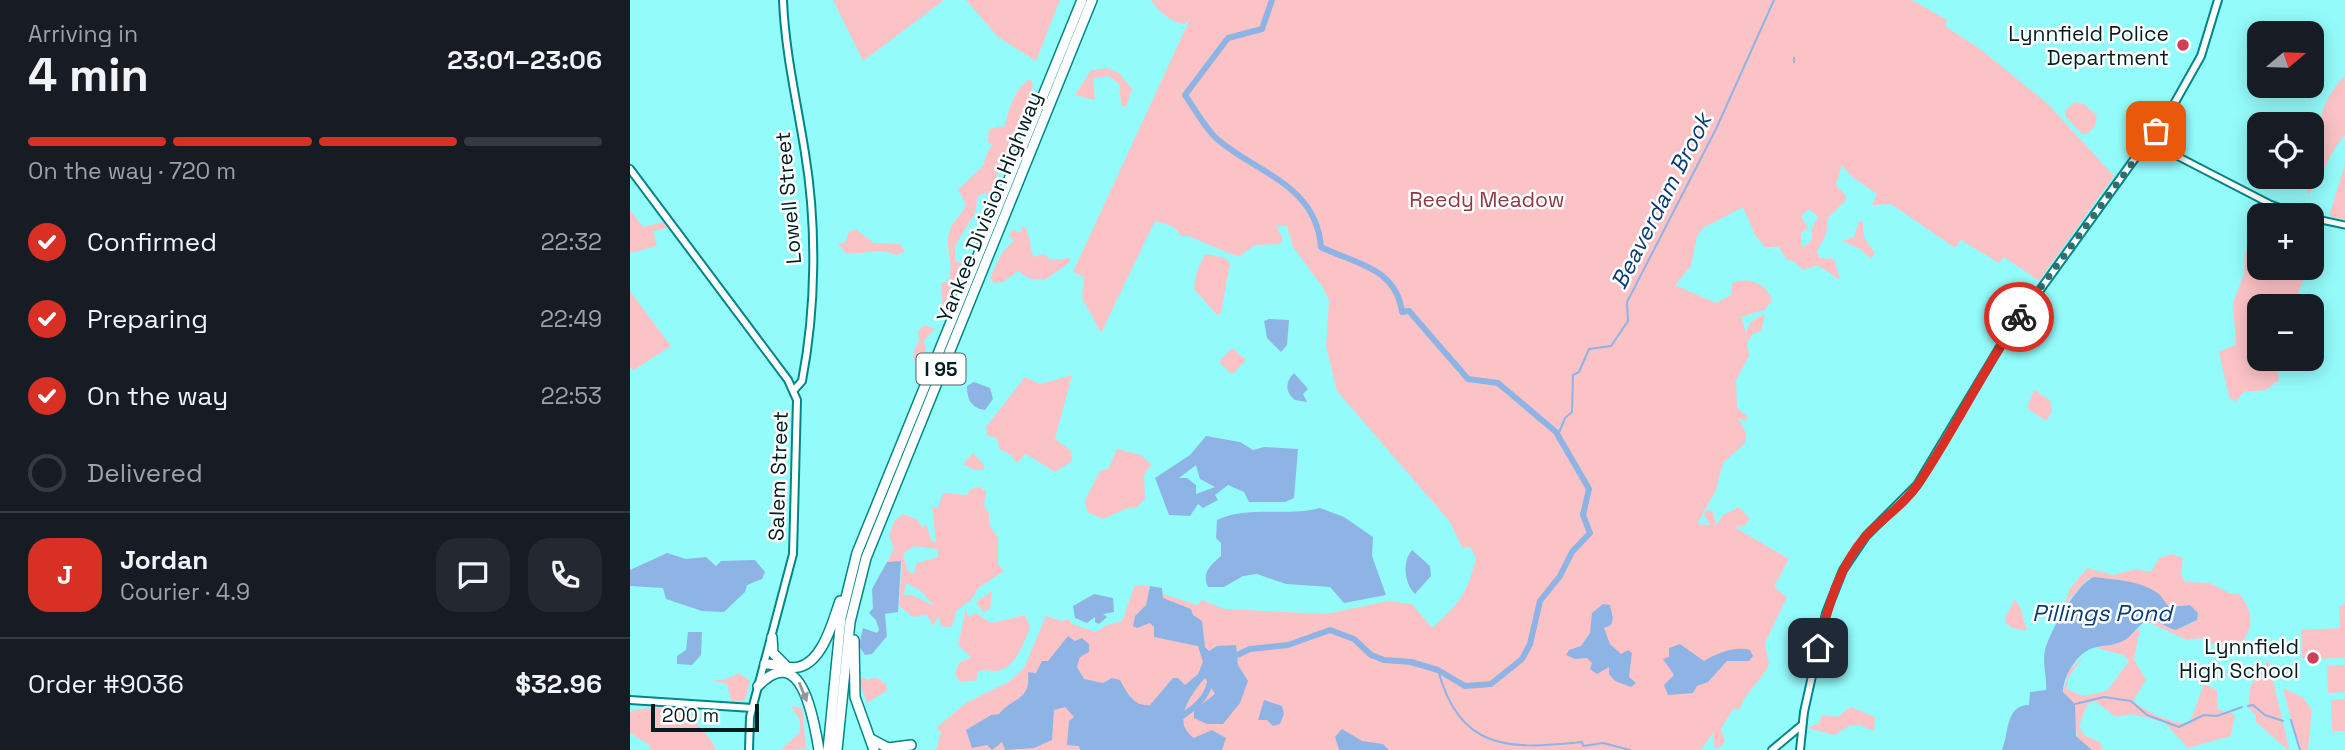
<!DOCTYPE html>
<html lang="en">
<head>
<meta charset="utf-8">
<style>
	:root { --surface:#171b24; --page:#242831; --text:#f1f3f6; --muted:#9ea1a6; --line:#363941; --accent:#d93025 }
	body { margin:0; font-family:"Space Grotesk",sans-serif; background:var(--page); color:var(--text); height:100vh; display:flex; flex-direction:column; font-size:26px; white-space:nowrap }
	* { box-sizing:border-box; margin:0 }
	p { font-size:23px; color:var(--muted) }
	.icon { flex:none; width:38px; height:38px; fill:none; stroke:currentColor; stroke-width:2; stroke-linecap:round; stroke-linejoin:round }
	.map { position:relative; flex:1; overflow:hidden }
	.side { display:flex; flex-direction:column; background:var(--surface); width:630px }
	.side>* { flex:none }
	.needle { width:46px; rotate:71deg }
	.fabs { position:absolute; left:1617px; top:21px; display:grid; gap:14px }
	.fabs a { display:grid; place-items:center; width:77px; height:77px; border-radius:14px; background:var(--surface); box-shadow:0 4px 18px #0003; font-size:35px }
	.scale { position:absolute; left:21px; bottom:18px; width:108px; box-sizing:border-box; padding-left:7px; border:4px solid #001e1f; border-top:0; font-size:19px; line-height:24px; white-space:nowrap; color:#001e1f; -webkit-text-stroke:5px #fff; paint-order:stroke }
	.pin { position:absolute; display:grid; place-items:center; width:60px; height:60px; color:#fff; margin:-30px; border-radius:14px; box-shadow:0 4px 10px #0006 }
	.courier { position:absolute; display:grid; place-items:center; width:70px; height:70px; margin:-35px; border:5px solid #d93025; border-radius:50%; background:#fff; color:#222; box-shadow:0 2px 9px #0007 }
	.headline em { font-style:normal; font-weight:700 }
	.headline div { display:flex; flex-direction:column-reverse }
	.headline { display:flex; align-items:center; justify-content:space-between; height:119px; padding:0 28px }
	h1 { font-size:46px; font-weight:700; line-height:52px }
	.bar { display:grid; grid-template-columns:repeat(4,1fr); gap:10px 7px; align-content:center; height:84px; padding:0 28px }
	.bar i { height:9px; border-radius:5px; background:var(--line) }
	.bar .selected { background:var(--accent) }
	.bar p { grid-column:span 4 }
	.line { display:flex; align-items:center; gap:18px; padding:0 28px; border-top:2px solid var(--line) }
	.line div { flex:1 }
	.round { display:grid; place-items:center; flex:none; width:74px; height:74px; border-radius:21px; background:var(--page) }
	ol { padding:0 28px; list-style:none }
	li { display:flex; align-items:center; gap:21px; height:77px }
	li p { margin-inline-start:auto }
	li .icon { padding:7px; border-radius:50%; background:var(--accent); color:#fff; stroke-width:4 }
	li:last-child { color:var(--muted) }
	li i { width:38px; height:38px; border:4px solid var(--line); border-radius:50% }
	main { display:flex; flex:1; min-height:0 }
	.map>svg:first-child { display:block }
</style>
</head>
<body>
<main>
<section class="side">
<div class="headline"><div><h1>4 min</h1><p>Arriving in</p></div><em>23:01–23:06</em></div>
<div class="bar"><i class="selected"></i><i class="selected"></i><i class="selected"></i><i></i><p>On the way · 720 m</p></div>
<ol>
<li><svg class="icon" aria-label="check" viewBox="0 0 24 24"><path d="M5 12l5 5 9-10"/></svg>Confirmed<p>22:32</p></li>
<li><svg class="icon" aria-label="check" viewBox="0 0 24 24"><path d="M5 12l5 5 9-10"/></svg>Preparing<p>22:49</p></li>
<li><svg class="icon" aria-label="check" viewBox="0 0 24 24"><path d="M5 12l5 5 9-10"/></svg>On the way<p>22:53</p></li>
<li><i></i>Delivered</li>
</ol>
<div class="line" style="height:126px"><b class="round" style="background:var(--accent);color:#fff">J</b><div><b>Jordan</b><p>Courier · 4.9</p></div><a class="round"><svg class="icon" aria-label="chat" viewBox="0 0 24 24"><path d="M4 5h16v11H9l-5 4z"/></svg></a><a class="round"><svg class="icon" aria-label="phone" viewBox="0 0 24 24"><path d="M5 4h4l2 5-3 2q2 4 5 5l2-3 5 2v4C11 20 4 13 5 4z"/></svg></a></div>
<div class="line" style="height:91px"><div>Order #9036</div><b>$32.96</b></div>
</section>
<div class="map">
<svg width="1715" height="750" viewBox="0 0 1715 750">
	<rect width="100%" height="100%" fill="#94fbfb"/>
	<path fill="#fcc3c6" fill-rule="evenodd" d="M203 0H314L233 61Z
		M336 0H430L406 61 368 37Z
		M521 0H1282L1317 20 1315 26 1350 49 1418 104 1484 176 1409 281 1374 257 1369 263 1331 240 1325 248 1261 204 1242 205 1247 194 1221 176 1212 165 1206 185 1216 196V200L1198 218 1196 234 1187 251 1189 258 1204 259 1210 280 1187 265 1173 270 1165 262 1156 259 1149 247H1135L1125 235 1113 207 1073 228 1067 236 1061 266 1045 285 1086 303 1101 295 1102 283C1118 276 1138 284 1142 301L1134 310 1111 317 1116 333 1120 323 1133 314 1135 316 1131 331 1123 334 1117 342 1119 356 1106 380 1107 408 1118 417 1115 421 1108 418 1116 433 1115 443 1093 463 1086 490 1067 524 1080 525 1074 515 1077 510 1083 511 1086 525 1093 515 1109 507 1120 519 1114 526 1104 527 1159 559 1144 587 1157 597 1135 643 1139 665C1129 683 1116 691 1109 710L1104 708 1091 728 1095 742 1088 749 1084 746 1083 733 1071 750H306L311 731 306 728 336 703 380 681 394 668 416 616 432 621 439 619 442 624 466 632 477 625 492 621 505 585 520 586 518 589 567 605 572 600 594 609 696 614 758 601 782 604 802 628C829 604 838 593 846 557L840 547 832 548 820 522 707 391 696 347 699 300 692 286 663 247 657 226H646L653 239 650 244 625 245 608 257 558 236H551L544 227 525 221 471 333 452 298 454 277 443 272 560 19 554 24C542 23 527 10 521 0ZM1179 209 1188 217 1182 228V240L1172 248 1171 233 1178 228 1171 216Z
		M477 68 489 73 502 89 496 107 491 105 489 84 479 76 463 78 465 100 445 95 461 70Z
		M1715 76V135C1699 152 1693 176 1679 194L1669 177H1682C1682 144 1689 99 1715 76Z
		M401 79C409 93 384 140 376 154 364 176 361 204 349 226L350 214 358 198 356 192 347 197 346 211 325 246V261L330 263 334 260 313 310 311 284 319 280C324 263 314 246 320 229 324 219 333 214 336 204L328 190 353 166 358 150 363 145 358 142 359 129 375 126C378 111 385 86 401 79Z
		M1445 102 1454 104 1467 116 1465 126 1457 134H1452L1436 117 1435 110Z
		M1715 164V220L1699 216Z
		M0 210 13 227 33 222 38 228 23 231 27 246 0 253Z
		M1233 221V236L1245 253 1241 259 1230 249 1212 241 1224 237 1229 222Z
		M1682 222 1692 230 1682 255Z
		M392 226 397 229 403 257 414 254 421 260 440 258V262L415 280 400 279 388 271 373 282 364 283 360 278 372 253 385 239 378 237 384 229 391 233Z
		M225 229 244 243 270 244 275 252 266 255 252 251 217 254 208 244 216 242 218 233Z
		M1629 235V268H1678L1663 306H1629V359H1645L1649 380 1636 390 1614 392 1605 402 1599 397 1589 352 1606 344 1603 303 1614 274 1615 253Z
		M575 254 595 258 600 263 591 313 587 315 564 289 566 274Z
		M0 291 41 346 4 370 0 368Z
		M295 325 305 329 294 340 296 351 283 362 285 347 289 341 288 331Z
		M602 348 616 360 602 374 589 362Z
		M442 375 425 439 441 451 442 461 425 472 396 454 386 463 381 455 370 449 366 438 357 435 356 427 395 377 410 384Z
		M1404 390 1420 400 1422 412 1416 421 1397 408Z
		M487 449 511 455 521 464 514 475 515 499 507 507 495 509 473 519 457 512 455 500 470 471 479 468Z
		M343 453 354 465 353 470H345L333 464Z
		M349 487 356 491 354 505 359 514V525L368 537V564L374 571 348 588 342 599 326 611 322 627 311 626 308 616 303 626 297 615 283 617 269 606 272 562H257L264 549 259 535 265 520 273 514 288 520 292 528 296 524 301 540 306 543 302 506 308 508 313 493 337 495 341 489ZM284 546 307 549 308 557 287 563 283 574 278 571 273 554ZM276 583 291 591 304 606 282 595H274Z
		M1541 554 1553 558 1551 574 1555 582 1580 583 1599 593 1609 594C1626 612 1625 639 1599 651L1569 638 1557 640 1518 622 1524 620C1542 627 1550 632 1567 620L1568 614 1559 605 1539 607 1529 595 1513 587 1485 579 1459 578 1439 600 1431 618 1439 590 1457 568 1483 575 1506 569 1521 572 1529 558Z
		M362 591 360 609 353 612 346 602Z
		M1385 599 1391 609 1397 631 1382 628 1376 623 1375 618Z
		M1715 603V658L1672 659 1671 630 1710 628 1709 607Z
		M336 609 338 617 346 613 361 623 395 615 400 627C395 641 386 666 370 670 361 673 356 668 347 672V680L330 682 325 674 329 663 341 657 328 645Z
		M1510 628 1504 660 1516 680 1503 701C1514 710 1546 727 1560 722L1574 684 1587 690V709L1605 714 1601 736 1558 748 1534 722 1502 714 1486 717 1465 701 1457 705 1449 726 1454 735 1470 742 1473 750H1462L1448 739 1440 700 1433 692 1439 670 1454 656 1438 678 1437 689 1453 696 1477 691 1499 661 1494 655 1466 648 1488 643Z
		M1638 660 1659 748 1658 750 1626 722V716L1618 707 1620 687Z
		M1715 665V692L1698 693 1697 666Z
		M109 673 120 681 115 700 102 702 97 684 82 680H94Z
		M231 677 238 680 246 677 256 684 258 690 237 703 229 681Z
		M1653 688 1672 697 1682 709 1678 750H1669Z
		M1715 699V731H1702L1701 700Z
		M161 706 172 708 176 749 151 750 170 732V720Z
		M1221 707 1245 717 1244 731 1230 725 1219 726 1205 735 1177 728 1189 723 1192 715 1207 717Z
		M28 708 59 711C63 725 81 734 86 750H21L19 745 0 733V712L8 709Z"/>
	<path fill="#8eb4e5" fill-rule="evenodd" d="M639 319 659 320 657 345 651 352 637 338 634 321Z
		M664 373 678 389 673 394 677 402 665 400C655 392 655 382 664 373Z
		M344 382 360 388 363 399 355 410C341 408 337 399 337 386Z
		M576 436 610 442 623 450 634 447 668 449 664 498 655 502H619L614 492 598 485 585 495 588 500 573 508 568 504 560 516 539 515 525 478 560 455ZM566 465 570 479 585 487 566 494V485L557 478H549Z
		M690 508 714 517 743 537 742 556 756 595 714 603 700 587 656 584 627 574 613 576 594 587H578C571 572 581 565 591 556V543L586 538 587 520C619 505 656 517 690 508Z
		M782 550 800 566 801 576 785 594C774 583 772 562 782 550Z
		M37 553 56 559 76 557 86 566 91 561 125 560 135 572 132 579 117 585 115 592 94 612 72 611 36 599 33 588 0 586V570Z
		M271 561 268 612 255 614 257 636 242 654 235 655 229 646 233 628 247 633 249 630 246 620 239 613 243 608 242 589 257 562Z
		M1464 577C1486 580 1510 580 1529 594 1533 598 1535 603 1539 607L1560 605 1568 613 1567 620 1546 630C1536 628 1526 617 1515 622 1508 625 1503 635 1495 640 1484 646 1474 645 1463 648 1448 652 1433 676 1433 692L1445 704 1446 736 1462 750H1372C1379 734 1375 705 1399 705L1400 692 1416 690C1417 677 1412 663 1415 650 1419 633 1447 583 1464 577Z
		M520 586 532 588 533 598 561 609 563 615 572 621 575 647 579 651 587 646 606 645 608 665 618 681 610 703 593 724H577L564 718V704H572L585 694 575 678C562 693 540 722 564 738L582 730 596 738 592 750H450L449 746 437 745 439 721 444 717 435 707 424 710 422 740 404 748 375 750 372 742 362 750 357 745 342 748 336 730 361 715 369 714C384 696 401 701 398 672L406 673 412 661H418L438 636 445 641 452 638 459 644V652L450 657 447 667 454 679 473 683 482 678 490 680C497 693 504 707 520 705L543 678H548L555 685 568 674 573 662 568 646 524 637V627L520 623 507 628 503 626 505 616 516 605Z
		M464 594 483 598 484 612 473 614 477 617 469 624 465 622V617L457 623 445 618 443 606Z
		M973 604 980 605 983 618 981 625 974 628 980 644 991 654 998 650 1002 653 999 677 1006 683 1001 687 985 681 979 674V667L967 674 960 669 962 663 957 658 945 659 936 655 939 650 951 646 960 633 962 613Z
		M58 632H72L71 655 62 665 47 664V656L56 650Z
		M1050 644 1074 661C1088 653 1104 646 1120 650L1123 656 1119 661H1097L1078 682 1067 686 1063 693 1038 695 1034 685 1044 675 1033 659 1039 657V648Z
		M634 700 652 706 654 714 650 724 643 726 637 720H628Z
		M712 729 732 741 753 744 759 750H709L705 737Z"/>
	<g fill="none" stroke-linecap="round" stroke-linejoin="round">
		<path stroke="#8eb4e5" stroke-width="2" d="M1164 59V58
			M1164 62V61
			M928 435 935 418 942 412 943 375 949 372 959 349 981 346 998 321 997 302 1086 129 1144 0
			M808 670C830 750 877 750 952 742L953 746 973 743 1000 750
			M1445 704 1474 697 1501 701 1517 715 1549 727 1574 715 1587 716 1612 707
			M1618 706 1623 705 1635 715 1653 721
			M1661 720 1670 750"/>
		<path stroke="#8eb4e5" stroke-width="6" d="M603 657 620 649 658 645 700 630 724 639 741 655 754 660 781 662 808 670 835 686 861 684 892 659 900 644 910 601 930 576 942 552 960 533 953 515 959 489 926 432 868 383 838 379 779 311 772 312C766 267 725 264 691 247 686 184 626 173 587 139 575 128 565 109 555 95L598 38 632 29 642 0
			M547 720C562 709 576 701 580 682"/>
		<g stroke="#008687" stroke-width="9">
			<path id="tertiary" d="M1518 141 1640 204 1672 215
				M1682 218 1715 225"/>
		</g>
		<g stroke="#008687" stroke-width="10">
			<path id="secondary" d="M153 0C155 52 167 102 175 153 187 226 186 308 172 381L164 390
				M0 169 158 380 167 400 163 554 120 717 119 750
				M0 700 122 708
				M1142 750 1172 725
				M1170 750 1174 712 1196 613 1213 570 1236 536 1287 485 1374 340 1544 104 1571 56 1588 0"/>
		</g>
		<g stroke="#008687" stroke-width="12">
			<path id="motorway" d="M142 637 143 653 155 665
				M224 640 225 697 244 750
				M135 664C146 663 158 670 169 667 193 661 203 621 210 601
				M128 686C172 640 184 721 189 750
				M241 739 258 748 281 745
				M198 750 211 618 227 553 452 0
				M207 750 220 622 236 558 462 0"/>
		</g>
		<use href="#tertiary" stroke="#fff" stroke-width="5"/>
		<use href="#secondary" stroke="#fff" stroke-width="6"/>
		<use href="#motorway" stroke="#fff" stroke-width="9"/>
	</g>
	<defs><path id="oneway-solid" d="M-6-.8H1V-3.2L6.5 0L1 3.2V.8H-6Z" transform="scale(1.75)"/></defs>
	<use fill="#8c9a9a" href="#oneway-solid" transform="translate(173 692) rotate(68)"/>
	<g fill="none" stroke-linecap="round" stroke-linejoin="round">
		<path stroke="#346b6c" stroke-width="7" stroke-dasharray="0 12.6" d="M1389 317 1526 131"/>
		<path stroke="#d93025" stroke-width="9" d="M1188 648C1198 608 1208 567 1236 536 1253 518 1275 504 1289 483 1325 429 1353 371 1389 317"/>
	</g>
	<g fill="#cf3f57" stroke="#fff" stroke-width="2.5">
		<circle cx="1553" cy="45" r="7"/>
		<circle cx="1683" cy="658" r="7"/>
	</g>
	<g text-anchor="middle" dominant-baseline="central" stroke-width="5" stroke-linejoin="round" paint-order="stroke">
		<rect fill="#fff" stroke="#4c6262" stroke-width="2" x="286.5" y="353.5" width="49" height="31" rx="5"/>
		<g font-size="19" font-weight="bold" fill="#001e1f">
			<text x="311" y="369">I 95</text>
		</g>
		<g font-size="21" fill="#001e1f" stroke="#fff" text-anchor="end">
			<text x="1539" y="33">Lynnfield Police<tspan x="1539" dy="24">Department</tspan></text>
			<text x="1669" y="646">Lynnfield<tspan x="1669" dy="24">High School</tspan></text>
		</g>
		<g font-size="21" fill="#001e1f" stroke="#fff">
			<text transform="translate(158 198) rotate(-95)">Lowell Street</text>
			<text transform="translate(359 207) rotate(-68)">Yankee Division Highway</text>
			<text transform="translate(148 476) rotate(-88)">Salem Street</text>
		</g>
		<g font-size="21" fill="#8b3943" stroke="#fff">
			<text x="857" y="199">Reedy Meadow</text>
		</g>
		<g font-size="23" font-style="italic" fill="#083c76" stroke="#fff">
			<text transform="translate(1031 201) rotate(-63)">Beaverdam Brook</text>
			<text x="1472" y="613">Pillings Pond</text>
		</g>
	</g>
</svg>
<div class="fabs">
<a><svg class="needle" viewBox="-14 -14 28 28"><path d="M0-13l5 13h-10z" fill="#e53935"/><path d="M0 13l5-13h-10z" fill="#9ea1a6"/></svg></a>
<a><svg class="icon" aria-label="locate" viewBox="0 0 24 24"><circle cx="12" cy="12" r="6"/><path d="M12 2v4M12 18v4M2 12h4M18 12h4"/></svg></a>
<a>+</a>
<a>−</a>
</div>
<div class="scale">200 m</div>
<div class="pin" style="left:1526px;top:131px;background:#ea580c"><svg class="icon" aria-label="bag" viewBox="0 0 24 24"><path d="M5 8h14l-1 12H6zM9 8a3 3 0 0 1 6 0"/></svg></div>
<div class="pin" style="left:1188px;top:648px;background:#1f2937"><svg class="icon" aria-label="home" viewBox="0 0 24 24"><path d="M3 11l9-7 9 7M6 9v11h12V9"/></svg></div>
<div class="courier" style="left:1389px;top:317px"><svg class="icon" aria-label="bike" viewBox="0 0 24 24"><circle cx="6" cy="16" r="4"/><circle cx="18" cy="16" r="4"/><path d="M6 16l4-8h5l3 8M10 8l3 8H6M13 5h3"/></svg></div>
</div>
</main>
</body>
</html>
